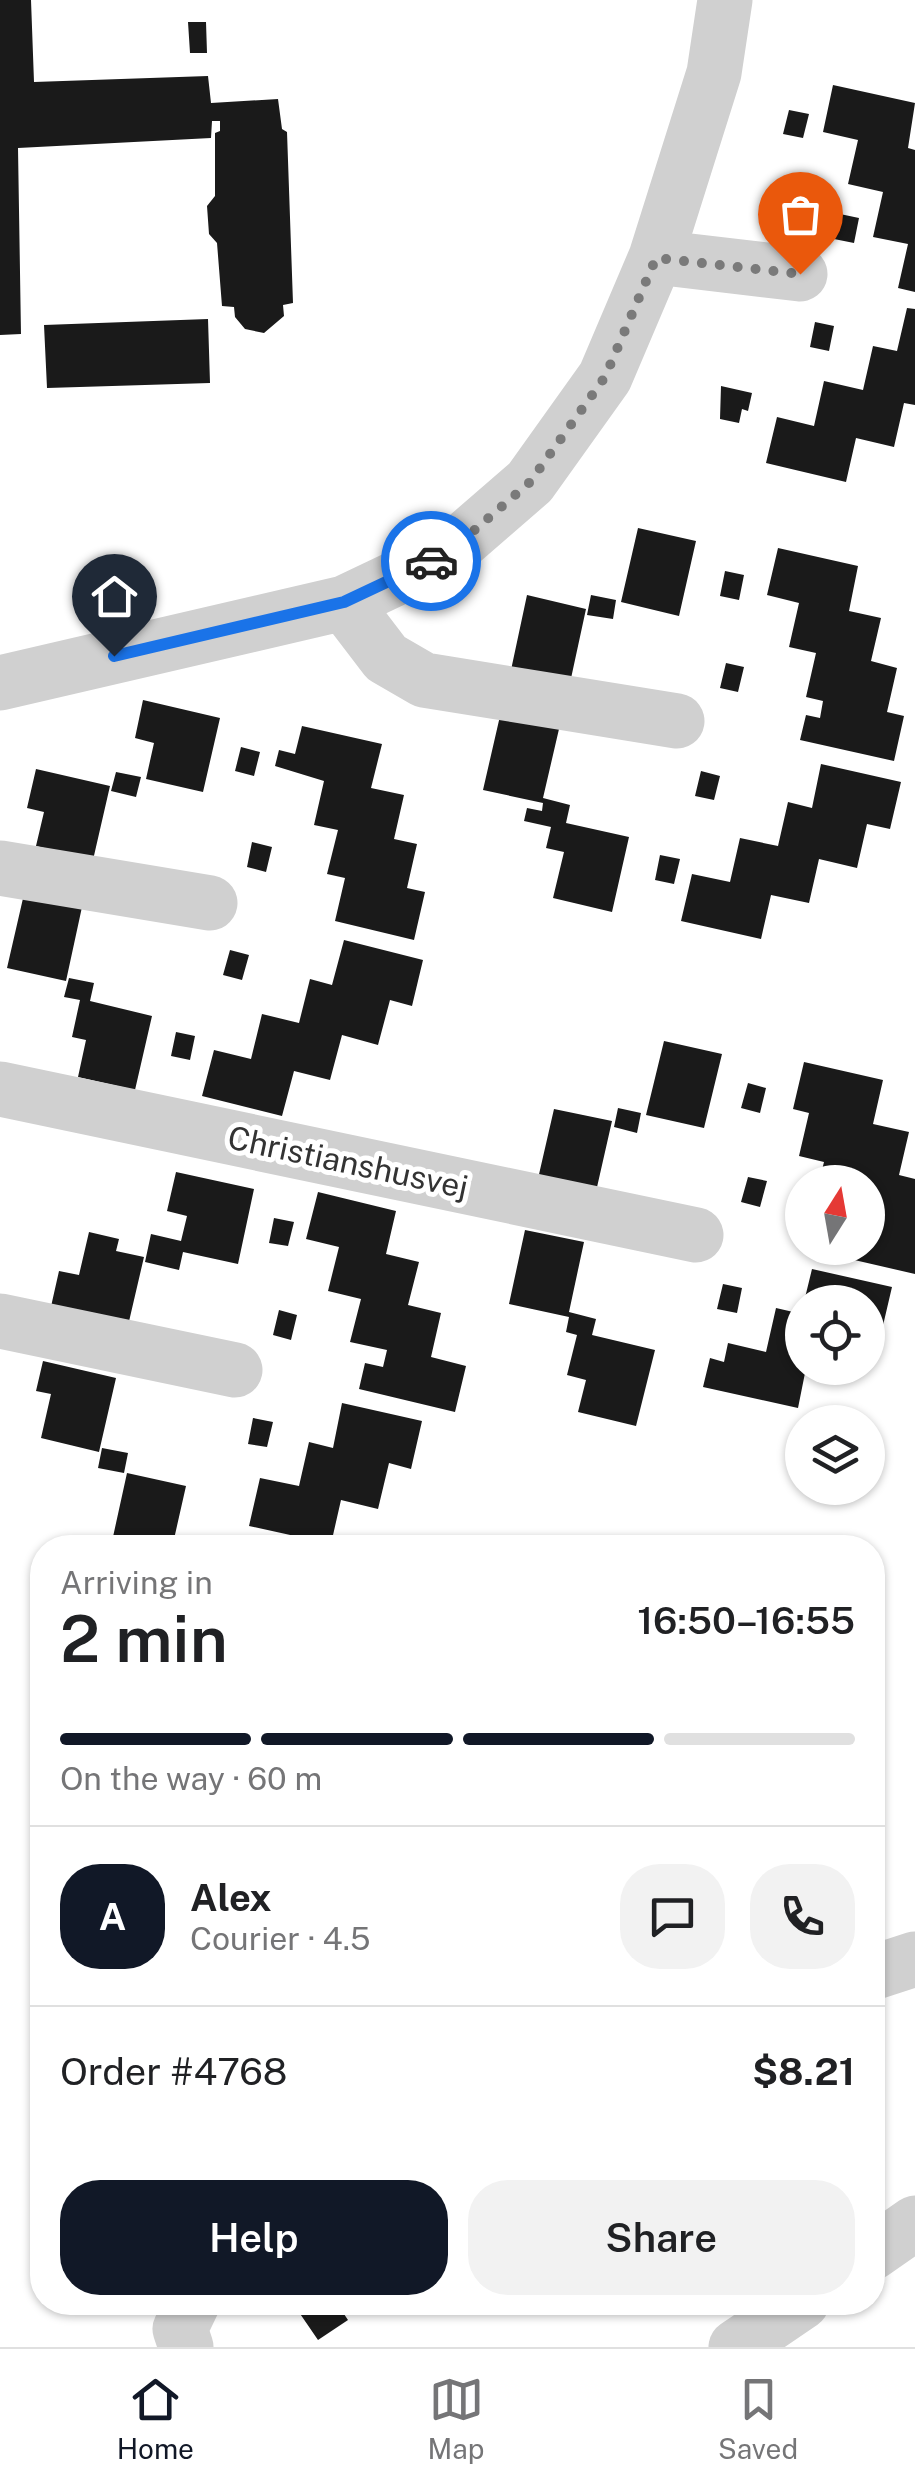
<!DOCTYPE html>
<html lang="en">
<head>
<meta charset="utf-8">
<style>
	:root { --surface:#fff; --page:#f2f2f2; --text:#202124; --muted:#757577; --line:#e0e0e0; --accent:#111827 }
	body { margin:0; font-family:"Public Sans",sans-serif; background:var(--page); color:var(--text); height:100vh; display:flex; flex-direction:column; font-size:38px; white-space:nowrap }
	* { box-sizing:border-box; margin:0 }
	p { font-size:32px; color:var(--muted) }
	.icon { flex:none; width:55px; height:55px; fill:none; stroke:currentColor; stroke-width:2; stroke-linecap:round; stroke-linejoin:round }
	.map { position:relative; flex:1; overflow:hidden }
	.details { position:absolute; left:30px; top:1535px; width:855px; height:780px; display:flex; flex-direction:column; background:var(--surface); border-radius:40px; box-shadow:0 2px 8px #0004 }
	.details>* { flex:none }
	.needle { width:65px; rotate:11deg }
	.buttons { position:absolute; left:785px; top:1165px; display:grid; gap:20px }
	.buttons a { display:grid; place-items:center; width:100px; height:100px; border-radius:50%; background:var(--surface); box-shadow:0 2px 8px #0004; font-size:50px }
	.pin { position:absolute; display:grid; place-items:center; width:85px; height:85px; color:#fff; margin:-102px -42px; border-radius:50% 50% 50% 0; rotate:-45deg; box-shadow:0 0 10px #0007 }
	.pin .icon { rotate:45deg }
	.courier { position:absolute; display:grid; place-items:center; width:100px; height:100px; margin:-50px; border:8px solid #1a73e8; border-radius:50%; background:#fff; color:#222; box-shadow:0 2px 12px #0007 }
	.headline em { font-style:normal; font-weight:600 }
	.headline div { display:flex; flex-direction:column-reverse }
	.headline { display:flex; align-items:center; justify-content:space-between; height:170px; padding:0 30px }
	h1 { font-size:65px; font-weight:600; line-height:75px }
	.bar { display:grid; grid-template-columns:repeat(4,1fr); gap:15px 10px; align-content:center; height:120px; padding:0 30px }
	.bar i { height:12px; border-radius:8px; background:var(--line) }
	.bar .selected { background:var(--accent) }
	.bar p { grid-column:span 4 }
	.line { display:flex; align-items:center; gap:25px; padding:0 30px; border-top:2px solid var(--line) }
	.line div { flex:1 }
	.round { display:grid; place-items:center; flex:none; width:105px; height:105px; border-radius:40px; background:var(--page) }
	.button { display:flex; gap:20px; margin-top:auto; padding:20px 30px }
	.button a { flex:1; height:115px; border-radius:40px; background:var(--accent); color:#fff; font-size:40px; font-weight:600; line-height:115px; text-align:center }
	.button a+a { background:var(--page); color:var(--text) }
	.dock { display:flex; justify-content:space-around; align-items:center; height:140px; border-top:2px solid var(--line); background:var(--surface); font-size:28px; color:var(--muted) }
	.dock a { display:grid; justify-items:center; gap:5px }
	.dock .selected { color:var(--accent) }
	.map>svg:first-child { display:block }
</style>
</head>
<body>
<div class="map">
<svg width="915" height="2347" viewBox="0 0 915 2347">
	<rect width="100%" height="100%" fill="#fff"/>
	<path fill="#1a1a1a" d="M0 0H31L34 82 208 76 211 103 278 99 282 129 287 132 293 303 283 305 284 316 264 333 245 329 235 317 234 307 222 306 217 243 209 234 207 206 215 196V133L220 131V121H212L211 138 18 148 21 334 0 335Z
		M188 22H206L207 53H190Z
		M833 85 915 103 908 148 915 150V292L898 288 908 244 873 237 883 192 848 184 858 140 823 132Z
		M789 110 809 114 803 138 783 134Z
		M840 214 859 218 854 243 834 239Z
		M907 308 915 309V405L904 403 894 447 856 438 846 482 766 463 777 417 814 426 824 381 863 390 873 346 897 351Z
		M208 319 210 383 47 388 44 325Z
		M815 322 834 326 829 351 810 347Z
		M721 386 752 393 748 411 742 409 739 423 720 419Z
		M638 528 696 541 679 616 621 602Z
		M778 548 858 566 849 611 881 618 871 661 897 668 887 712 904 716 894 761 800 740 806 715 820 718 823 701 806 697 816 653 789 647 799 603 767 595Z
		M725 571 744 575 739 600 720 596Z
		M527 595 586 609 570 683 511 670Z
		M591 595 616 600 613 619 587 615Z
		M726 663 744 667 738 692 720 688Z
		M143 700 220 718 203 792 146 779 154 743 135 738Z
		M500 716 559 729 543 798 570 805 566 823 629 837 612 912 553 898 564 852 546 848 551 827 524 821 527 808 542 811 543 803 483 790Z
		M302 726 382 744 371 788 404 795 394 839 417 844 407 888 425 892 414 940 335 921 345 878 327 874 338 830 314 825 324 781 275 766 279 750 295 754Z
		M241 747 260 752 254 776 235 771Z
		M821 764 901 782 890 829 867 824 857 868 819 859 809 903 771 895 761 939 681 921 692 874 730 882 740 838 778 846 788 802 812 808Z
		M36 769 110 786 93 860 36 846 44 812 27 808Z
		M701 771 720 776 714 800 695 796Z
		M116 772 141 777 136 797 111 791Z
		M252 842 272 847 266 872 247 867Z
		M660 855 680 859 674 884 655 880Z
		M24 894 82 907 66 981 7 968Z
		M344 940 423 960 412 1006 390 1000 378 1045 342 1035 330 1080 294 1071 282 1116 202 1096 214 1050 251 1059 262 1014 299 1023 310 979 332 985Z
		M230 950 249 955 242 980 223 975Z
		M69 978 94 983 90 1001 152 1016 135 1090 78 1077 86 1040 72 1037 80 1000 64 997Z
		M176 1032 195 1036 190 1060 171 1056Z
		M664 1041 722 1054 704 1128 646 1115Z
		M804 1062 883 1080 873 1124 909 1132 899 1175 915 1179V1274L824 1253 825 1248H868V1182H819L824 1162 799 1156 809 1113 793 1109Z
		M748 1083 766 1088 760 1113 741 1108Z
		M618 1108 641 1113 637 1133 614 1127Z
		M554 1109 612 1121 595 1196 537 1183Z
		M176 1172 254 1189 238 1264 183 1252 179 1270 145 1262 151 1234 181 1241 187 1216 167 1211Z
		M748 1177 767 1181 760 1207 741 1202Z
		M318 1192 396 1211 386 1254 419 1262 408 1305 441 1313 431 1357 466 1366 455 1412 359 1389 365 1363 383 1367 387 1350 350 1342 361 1299 328 1291 339 1247 306 1239Z
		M274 1218 294 1222 288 1246 269 1243Z
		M525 1230 584 1242 569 1312 596 1319 592 1335 655 1350 636 1426 578 1412 586 1380 567 1375 577 1335 566 1332 569 1317 509 1304Z
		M89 1232 119 1239 116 1251 144 1257 127 1330 50 1311 59 1271 79 1275Z
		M812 1269 892 1287 881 1334 868 1331V1302H804Z
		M723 1284 742 1288 737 1313 717 1309Z
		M776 1308 802 1314V1368H806L798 1408 703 1387 710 1358 724 1362 728 1343 766 1352Z
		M279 1310 297 1315 291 1340 273 1335Z
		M43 1361 116 1378 99 1452 41 1438 51 1394 36 1391Z
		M342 1403 422 1421 411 1469 389 1463 378 1509 341 1500 331 1544 249 1526 260 1478 299 1486 309 1442 333 1448Z
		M253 1418 273 1422 267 1447 248 1444Z
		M102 1448 128 1453 124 1473 98 1468Z
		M127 1473 186 1486 172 1548 111 1546Z
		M292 2302H336L348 2320 318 2340Z"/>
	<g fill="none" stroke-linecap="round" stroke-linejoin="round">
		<path stroke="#d0d0d0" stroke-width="55" d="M656 257 800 274
			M344 603 386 658 424 680 677 721
			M0 683 344 603 447 554 530 482 605 377 656 257 714 73 725 0
			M0 868 210 903
			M0 1089 696 1235
			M0 1321 235 1370
			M872 1973 915 1959
			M872 2253 915 2223
			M186 2347 180 2329 193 2302
			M736 2347 802 2302"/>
	</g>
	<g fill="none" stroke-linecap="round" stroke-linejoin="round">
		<path stroke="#7a7a7a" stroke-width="10" stroke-dasharray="0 18" d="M431 561 447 554 530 482 605 377 656 258 800 274"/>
		<path stroke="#1a73e8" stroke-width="12" d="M114 656 344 602 431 561"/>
	</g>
	<g text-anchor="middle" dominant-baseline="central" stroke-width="10" stroke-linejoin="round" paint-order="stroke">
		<g font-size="32" fill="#333" stroke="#fff">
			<text transform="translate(348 1162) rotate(12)">Christianshusvej</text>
		</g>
	</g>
</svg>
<div class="buttons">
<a><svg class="needle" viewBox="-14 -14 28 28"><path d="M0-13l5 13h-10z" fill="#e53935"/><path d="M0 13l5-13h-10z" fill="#757577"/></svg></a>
<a><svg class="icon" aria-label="locate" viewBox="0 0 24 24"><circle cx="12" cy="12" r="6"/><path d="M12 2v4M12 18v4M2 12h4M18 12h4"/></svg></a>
<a><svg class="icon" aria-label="layers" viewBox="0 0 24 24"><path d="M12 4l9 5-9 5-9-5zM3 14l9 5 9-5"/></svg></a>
</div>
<div class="pin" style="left:800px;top:274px;background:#ea580c"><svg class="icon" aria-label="bag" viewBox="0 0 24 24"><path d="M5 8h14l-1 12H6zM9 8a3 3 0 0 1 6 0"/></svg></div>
<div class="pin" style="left:114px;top:656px;background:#1f2937"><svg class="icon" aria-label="home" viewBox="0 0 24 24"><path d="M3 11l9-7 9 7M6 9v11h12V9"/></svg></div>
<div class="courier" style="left:431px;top:561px"><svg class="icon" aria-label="car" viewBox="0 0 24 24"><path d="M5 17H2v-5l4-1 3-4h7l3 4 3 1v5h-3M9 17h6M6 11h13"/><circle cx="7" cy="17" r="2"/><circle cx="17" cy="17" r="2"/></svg></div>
<section class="details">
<div class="headline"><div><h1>2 min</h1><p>Arriving in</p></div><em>16:50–16:55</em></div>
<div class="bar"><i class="selected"></i><i class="selected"></i><i class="selected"></i><i></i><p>On the way · 60 m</p></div>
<div class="line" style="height:180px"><b class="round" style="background:var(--accent);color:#fff">A</b><div><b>Alex</b><p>Courier · 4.5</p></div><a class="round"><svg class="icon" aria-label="chat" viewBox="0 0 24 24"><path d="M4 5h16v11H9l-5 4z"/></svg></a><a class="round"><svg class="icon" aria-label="phone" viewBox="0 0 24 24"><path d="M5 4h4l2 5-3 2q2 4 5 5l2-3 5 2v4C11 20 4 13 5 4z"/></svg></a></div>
<div class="line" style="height:130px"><div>Order #4768</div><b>$8.21</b></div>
<div class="button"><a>Help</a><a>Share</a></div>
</section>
</div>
<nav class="dock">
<a class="selected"><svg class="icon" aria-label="home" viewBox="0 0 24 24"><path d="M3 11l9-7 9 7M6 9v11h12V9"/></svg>Home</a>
<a><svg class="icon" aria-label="map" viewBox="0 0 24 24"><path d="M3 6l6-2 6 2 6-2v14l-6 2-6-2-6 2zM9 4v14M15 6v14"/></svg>Map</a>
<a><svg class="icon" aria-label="saved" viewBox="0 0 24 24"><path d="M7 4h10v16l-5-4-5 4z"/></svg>Saved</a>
</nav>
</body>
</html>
